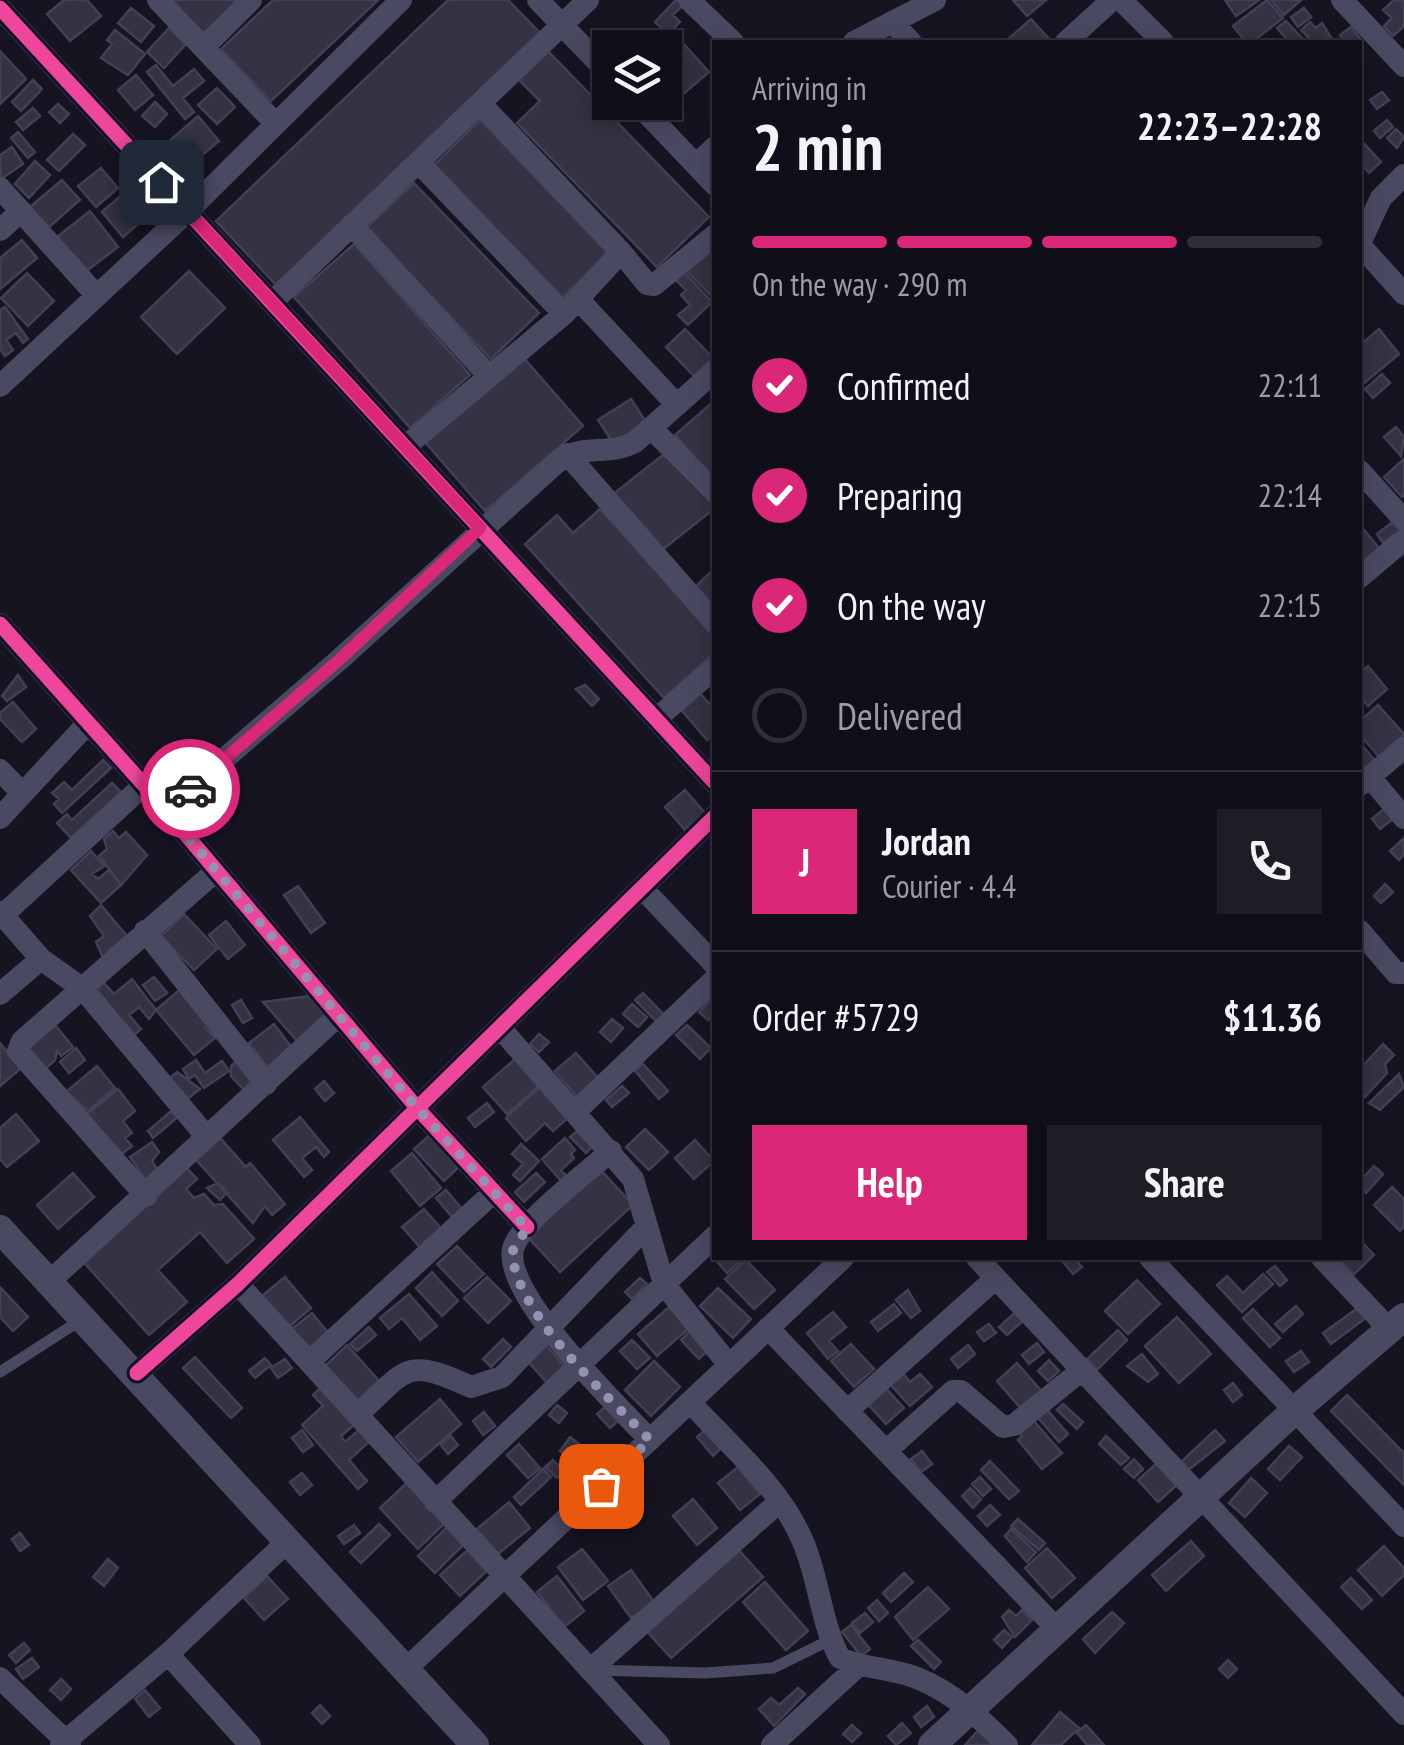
<!DOCTYPE html>
<html lang="en">
<head>
<meta charset="utf-8">
<style>
	:root { --surface:#100f19; --page:#1e1d26; --text:#f1f3f6; --muted:#9c9ca2; --line:#302f38; --accent:#db2777 }
	body { margin:0; font-family:"PT Sans Narrow",sans-serif; background:var(--page); color:var(--text); height:100vh; display:flex; flex-direction:column; font-size:38px; white-space:nowrap }
	* { box-sizing:border-box; margin:0 }
	p { font-size:32px; color:var(--muted) }
	.icon { flex:none; width:55px; height:55px; fill:none; stroke:currentColor; stroke-width:2; stroke-linecap:round; stroke-linejoin:round }
	.map { position:relative; flex:1; overflow:hidden }
	.details { position:absolute; left:712px; top:40px; width:650px; height:1220px; display:flex; flex-direction:column; background:var(--surface); border-radius:0px; box-shadow:0 5px 25px #0003,0 0 0 2px var(--line) }
	.details>* { flex:none }
	.controls { position:absolute; left:592px; top:30px; display:grid; gap:20px }
	.controls a { display:grid; place-items:center; width:90px; height:90px; border-radius:0px; background:var(--surface); box-shadow:0 5px 25px #0003,0 0 0 2px var(--line); font-size:50px }
	.pin { position:absolute; display:grid; place-items:center; width:85px; height:85px; color:#fff; margin:-42px; border-radius:20px; box-shadow:0 5px 15px #0006 }
	.courier { position:absolute; display:grid; place-items:center; width:100px; height:100px; margin:-50px; border:8px solid #db2777; border-radius:50%; background:#fff; color:#222; box-shadow:0 2px 12px #0007 }
	.head em { font-style:normal; font-weight:700 }
	.head div { display:flex; flex-direction:column-reverse }
	.head { display:flex; align-items:center; justify-content:space-between; height:170px; padding:0 40px }
	h1 { font-size:65px; font-weight:700; line-height:75px }
	.bar { display:grid; grid-template-columns:repeat(4,1fr); gap:15px 10px; align-content:center; height:120px; padding:0 40px }
	.bar i { height:12px; border-radius:8px; background:var(--line) }
	.bar .active { background:var(--accent) }
	.bar p { grid-column:span 4 }
	.line { display:flex; align-items:center; gap:25px; padding:0 40px; border-top:2px solid var(--line) }
	.line div { flex:1 }
	.round { display:grid; place-items:center; flex:none; width:105px; height:105px; border-radius:0px; background:var(--page) }
	ol { padding:0 40px; list-style:none }
	li { display:flex; align-items:center; gap:30px; height:110px }
	li p { margin-inline-start:auto }
	li .icon { padding:10px; border-radius:50%; background:var(--accent); color:#fff; stroke-width:4 }
	li:last-child { color:var(--muted) }
	li i { width:55px; height:55px; border:5px solid var(--line); border-radius:50% }
	.cta { display:flex; gap:20px; margin-top:auto; padding:20px 40px }
	.cta a { flex:1; height:115px; border-radius:0px; background:var(--accent); color:#fff; font-size:40px; font-weight:700; line-height:115px; text-align:center }
	.cta a+a { background:var(--page); color:var(--text) }
	.map>svg:first-child { display:block }
</style>
</head>
<body>
<div class="map">
<svg width="1404" height="1745" viewBox="0 0 1404 1745">
	<rect width="100%" height="100%" fill="#161421"/>
	<path fill="#343243" stroke="#433f54" stroke-width="2.5" d="M64 0H87L101 16 70 41 47 14Z
		M167 0H239L202 36Z
		M273 0H378L271 101 221 49Z
		M448 0H508L541 34 277 286 216 221Z
		M676 0 684 4 673 15 680 22 668 34 655 22Z
		M1013 0H1046L1027 16Z
		M1225 0H1259L1236 16Z
		M1267 0 1283 18 1252 42H1246L1233 26Z
		M1271 0H1301L1284 15Z
		M1394 0H1404V26L1393 36 1384 26 1392 18 1383 10Z
		M131 8 154 26 141 42 118 23Z
		M1304 8 1311 17 1298 27 1291 17Z
		M1031 19 1052 42H1008L1006 41Z
		M1286 21 1303 39 1299 42H1289L1277 28Z
		M1310 22 1316 28 1322 23 1334 42H1313L1301 30Z
		M1351 27 1362 41 1359 42H1345L1340 35Z
		M169 28 186 44 164 68 147 52Z
		M115 30 145 54 128 75 101 58 112 44 107 40Z
		M681 41 709 72 681 96 665 78V55Z
		M0 51 26 79 0 104Z
		M548 51 709 217 657 267 517 123 540 101 518 79Z
		M156 65 173 86 194 69 204 81 183 98 194 112 185 119 147 72Z
		M136 75 153 95 135 110 118 90Z
		M33 80 42 89 21 111 12 102Z
		M217 88 235 107 217 124 198 105Z
		M1382 92 1389 100 1377 109 1370 100Z
		M155 102 167 114 155 127 142 116Z
		M58 104 69 114 60 123 49 112Z
		M33 108 40 116 23 130 16 122Z
		M198 116 219 141 188 167 167 143Z
		M480 120 608 253 562 298 434 165Z
		M1387 120 1393 127 1380 138 1374 131Z
		M1396 129 1404 137 1397 148 1387 138Z
		M18 132 35 152 28 158 11 138Z
		M73 134 85 145 59 171 47 160Z
		M1360 139 1381 162 1369 173 1360 162Z
		M12 147 23 164 1 179 0 155Z
		M35 161 50 175 29 198 15 184Z
		M101 168 118 188 96 207 78 186Z
		M62 180 80 200 48 228 30 207Z
		M414 183 539 313 491 359 366 228Z
		M131 187 152 212 123 237 102 212Z
		M90 211 118 247 85 272 57 237Z
		M22 240 37 258 0 289V258Z
		M354 244 470 375 410 428 294 297Z
		M708 247 715 255V300L685 269Z
		M682 270 712 302 688 325 678 315 690 305 681 295 686 290 674 278Z
		M189 271 225 308 177 354 141 317Z
		M27 273 54 301 28 326 1 298Z
		M5 307 28 339 23 343 16 333 6 340 13 350 5 356 0 349V310Z
		M685 329 713 358 694 376 666 347Z
		M1379 329 1399 354 1363 384 1360 345Z
		M523 357 583 426 485 511 425 442Z
		M1382 374 1390 383 1373 398 1365 389Z
		M631 399 646 422 613 443 598 420Z
		M715 400V481L675 435Z
		M1396 427 1404 437 1401 456 1384 437Z
		M669 450 715 508 657 554 611 496Z
		M1404 459V495L1402 497 1384 477Z
		M600 509 715 636V652L664 698 525 544 557 515 573 533Z
		M1395 520 1402 529 1383 543 1377 534Z
		M1360 525 1379 548 1360 564Z
		M715 568V608L695 587Z
		M1368 666 1387 689 1368 706 1360 697V673Z
		M18 675 26 687 7 701 2 696Z
		M585 685 599 699 592 706 576 689Z
		M697 690 715 710V734L707 740 678 706Z
		M13 702 36 729 22 742 0 719V713Z
		M1378 705 1404 734 1382 760 1360 735V721Z
		M1361 744 1377 763 1367 771 1360 763Z
		M103 760 111 768 62 813 54 804 59 799 52 793 64 782 72 790Z
		M112 783 121 792 71 838 57 823 67 814 72 820Z
		M685 790 705 813 685 830 665 807Z
		M1385 808 1394 818 1380 829 1372 819Z
		M113 831 119 838 126 832 147 855 121 885 99 856 107 849 104 839Z
		M1404 838V854L1399 860 1390 851Z
		M91 851 104 866 92 874 98 879 109 870 121 885 101 903 71 870Z
		M1385 884 1393 892 1381 903 1374 896Z
		M298 886 325 923 311 933 284 895Z
		M101 905 127 936 109 950 112 956 104 960 96 942 104 936 90 916Z
		M184 914 217 949 194 970 161 936Z
		M226 921 245 945 228 959 209 935Z
		M154 977 167 993 155 1001 143 985Z
		M132 979 156 1010 149 1019 139 1007 129 1015 141 1029 133 1036 91 990 102 981 114 994Z
		M183 987 212 1022 205 1027 215 1038 194 1055 156 1010Z
		M643 993 667 1018 660 1025 635 1000Z
		M715 995V1012L708 1020 699 1012Z
		M310 996 327 1015 297 1041 263 1002Z
		M241 1000 252 1018 243 1023 232 1005Z
		M632 1004 647 1017 638 1027 623 1014Z
		M612 1019 623 1028 611 1042 600 1032Z
		M274 1024 292 1048 267 1067 249 1043Z
		M55 1025 73 1047 61 1056 57 1051 55 1060 45 1069 28 1048Z
		M687 1025 711 1048 700 1059 676 1035Z
		M539 1034 549 1042 539 1052 530 1044Z
		M0 1043 21 1068 0 1086Z
		M1383 1044 1394 1055 1385 1064 1387 1073 1365 1097 1360 1092V1069Z
		M76 1048 85 1060 69 1073 60 1062Z
		M576 1053 600 1080 579 1099 555 1071Z
		M239 1059 258 1080 245 1091 231 1076V1066Z
		M515 1059 539 1086 507 1114 483 1087Z
		M196 1060 205 1073 222 1061 229 1071 204 1088 195 1075 189 1079 183 1069Z
		M643 1064 668 1091 659 1099 635 1071Z
		M97 1066 115 1088 88 1111 66 1092Z
		M177 1072 200 1089 186 1100 169 1079Z
		M1399 1074 1404 1087 1380 1110 1369 1103Z
		M324 1081 334 1093 325 1101 315 1089Z
		M541 1086 569 1117 553 1131 545 1123 526 1141 506 1118Z
		M622 1086 629 1093 612 1107 606 1100Z
		M118 1089 135 1111 123 1121 132 1133 125 1138 132 1146 120 1155 87 1114Z
		M487 1103 494 1112 475 1127 468 1118Z
		M170 1112 179 1116 153 1138 148 1131Z
		M16 1114 39 1141 7 1167 0 1159V1128Z
		M300 1117 329 1152 324 1157 316 1147 302 1158 312 1170 304 1177 273 1140Z
		M645 1129 668 1152 649 1170 626 1147Z
		M577 1131 592 1147 586 1153 570 1137Z
		M215 1132 246 1167 250 1163 285 1204 272 1215 265 1206 253 1223 191 1154Z
		M433 1132 462 1164 444 1181 414 1149Z
		M565 1138 575 1150 571 1154 574 1158 561 1170 567 1177 562 1182 542 1159Z
		M695 1140 714 1161 694 1179 675 1158Z
		M152 1142 159 1152 152 1161 159 1172 146 1180 130 1157Z
		M521 1144 539 1161 520 1181 513 1175 523 1164 512 1154Z
		M412 1153 441 1188 420 1206 391 1171Z
		M184 1165 197 1179 186 1189 194 1198 204 1194 214 1205 223 1204 254 1239 227 1263 200 1232 158 1270 187 1302 149 1335 80 1258Z
		M1374 1166 1383 1174 1366 1193 1360 1181Z
		M599 1168 633 1205 560 1272 526 1235Z
		M73 1173 94 1197 58 1229 37 1205Z
		M536 1173 545 1182 524 1202 515 1192Z
		M218 1183 227 1192 220 1200 207 1188Z
		M1392 1187 1404 1199V1226L1400 1231 1374 1205Z
		M446 1190 467 1215 457 1223 436 1198Z
		M424 1209 445 1233 424 1252 402 1227Z
		M1360 1240 1374 1255 1354 1274 1338 1258H1360Z
		M715 1241V1258H734L739 1263 727 1273 706 1249Z
		M457 1246 484 1274 464 1292 437 1264Z
		M1060 1258H1074L1082 1267 1073 1274Z
		M746 1260 775 1290 754 1309 725 1279Z
		M1275 1266 1287 1280 1280 1286 1267 1272Z
		M432 1272 458 1301 442 1316 416 1288Z
		M1263 1274 1273 1284 1242 1312 1217 1285 1227 1276 1243 1293Z
		M285 1277 311 1308 289 1327 262 1296Z
		M487 1277 511 1301 488 1323 464 1298Z
		M640 1278 647 1284 632 1299 625 1292Z
		M1137 1280 1160 1304 1128 1334 1105 1311Z
		M0 1287 28 1317 13 1331 0 1317Z
		M718 1288 751 1319 733 1338 700 1306Z
		M908 1290 920 1311 911 1318 896 1300Z
		M409 1294 437 1326 420 1340 402 1318 389 1329 380 1318Z
		M894 1304 901 1313 878 1331 871 1322Z
		M1296 1306 1303 1314 1283 1332 1275 1324Z
		M669 1307 688 1329 657 1356 638 1334Z
		M1359 1307 1367 1317 1331 1344 1323 1333Z
		M1253 1309 1280 1338 1270 1347 1243 1318Z
		M1018 1310 1026 1318 1007 1335 999 1327Z
		M833 1312 846 1327 829 1341 838 1351 828 1359 807 1333Z
		M312 1313 331 1336 312 1352 292 1329Z
		M1177 1317 1211 1354 1179 1383 1145 1346Z
		M989 1324 996 1333 984 1341 977 1332Z
		M369 1327 376 1335 357 1351 350 1344Z
		M1118 1330 1127 1340 1097 1370 1087 1359Z
		M689 1332 707 1351 699 1359 681 1340Z
		M503 1339 511 1347 491 1367 483 1359Z
		M632 1340 650 1358 637 1369 620 1351Z
		M542 1341 567 1369 549 1385 524 1357Z
		M1037 1343 1044 1352 1029 1364 1022 1355Z
		M851 1344 874 1369 854 1387 831 1361Z
		M347 1345 380 1382 357 1403 324 1367Z
		M968 1345 975 1354 958 1368 951 1359Z
		M1301 1351 1309 1362 1294 1372 1286 1361Z
		M1142 1354 1158 1374 1148 1382 1127 1366Z
		M195 1357 242 1408 231 1418 183 1368Z
		M265 1358 271 1365 255 1378 249 1371Z
		M285 1359 292 1368 278 1378 271 1368Z
		M1049 1360 1059 1371 1048 1381 1038 1371Z
		M654 1361 680 1387 651 1416 625 1390Z
		M1017 1363 1042 1392 1022 1410 997 1381Z
		M901 1371 910 1382 920 1374 932 1387 910 1406 888 1382Z
		M1233 1383 1242 1395 1233 1402 1224 1390Z
		M882 1384 904 1408 886 1424 864 1400Z
		M321 1387 354 1425 341 1436 345 1442 360 1429 370 1441 349 1460 367 1481 358 1489 302 1425 323 1406 313 1395Z
		M1347 1395 1404 1453V1485L1331 1411Z
		M440 1399 461 1424 418 1462 396 1437Z
		M1063 1404 1083 1422 1077 1429 1057 1410Z
		M557 1405 567 1413 559 1423 549 1415Z
		M1043 1405 1068 1434 1059 1442 1034 1413Z
		M606 1406 619 1420 610 1428 597 1414Z
		M484 1412 495 1426 483 1435 473 1421Z
		M1033 1420 1062 1453 1042 1469 1018 1440 1022 1436 1019 1432Z
		M706 1429 722 1447 713 1456 697 1437Z
		M302 1430 313 1445 303 1452 292 1438Z
		M1215 1430 1225 1441 1187 1471 1180 1463Z
		M451 1436 458 1445 448 1454 440 1444Z
		M1106 1436 1129 1458 1121 1465 1099 1444Z
		M570 1437 580 1445 569 1458 560 1451Z
		M519 1444 540 1468 528 1478 507 1455Z
		M1289 1446 1302 1457 1280 1480 1268 1469Z
		M922 1451 932 1464 921 1472 911 1459Z
		M1134 1459 1143 1469 1134 1478 1124 1469Z
		M553 1460 564 1472 557 1478 545 1467Z
		M990 1461 1019 1491 1009 1499 981 1470Z
		M1158 1462 1178 1484 1158 1502 1138 1480Z
		M738 1467 760 1494 740 1510 718 1483Z
		M543 1469 551 1477 521 1505 514 1497Z
		M302 1473 312 1485 300 1495 290 1482Z
		M980 1477 991 1489 983 1496 972 1484Z
		M1251 1478 1267 1493 1245 1517 1229 1503Z
		M410 1480 448 1520 418 1549 380 1508Z
		M970 1488 981 1499 973 1508 962 1496Z
		M693 1499 717 1528 697 1545 673 1516Z
		M509 1502 530 1528 498 1554 477 1529Z
		M990 1505 1000 1515 987 1526 978 1516Z
		M1018 1519 1045 1543 1039 1550 1011 1526Z
		M379 1524 390 1535 361 1563 350 1552Z
		M354 1525 360 1533 344 1544 338 1536Z
		M447 1527 464 1544 435 1573 418 1556Z
		M1011 1529 1036 1552 1027 1562 1005 1536Z
		M20 1533 29 1545 20 1551 12 1539Z
		M1191 1541 1204 1556 1166 1591 1152 1575Z
		M472 1546 491 1567 460 1596 440 1575Z
		M1384 1546 1404 1568V1575L1382 1596 1358 1570Z
		M736 1547 763 1577 671 1658 644 1628Z
		M1047 1548 1075 1578 1052 1598 1025 1568Z
		M582 1549 608 1581 583 1600 558 1567Z
		M108 1559 118 1568 104 1586 93 1577Z
		M631 1570 654 1602 631 1618 608 1586Z
		M904 1573 913 1582 891 1602 883 1593Z
		M267 1576 288 1599 264 1620 244 1598Z
		M557 1576 584 1611 564 1627 537 1592Z
		M1351 1578 1372 1600 1362 1609 1341 1587Z
		M765 1582 808 1631 786 1650 743 1602Z
		M928 1587 949 1609 913 1640 895 1617Z
		M877 1600 888 1613 879 1621 868 1608Z
		M1009 1610 1016 1616 1022 1610 1032 1620 1015 1637 1002 1617Z
		M1112 1612 1124 1623 1095 1653 1083 1639Z
		M865 1613 873 1622 860 1633 852 1623Z
		M851 1625 870 1649 861 1656 842 1632Z
		M1004 1630 1012 1637 1002 1648 994 1640Z
		M918 1640 941 1662 934 1669 911 1646Z
		M24 1643 30 1650 16 1663 9 1655Z
		M32 1658 39 1667 23 1679 16 1669Z
		M1228 1660 1237 1669 1228 1678 1219 1669Z
		M61 1679 71 1689 61 1700 50 1690Z
		M798 1688 805 1694 774 1726 759 1709 771 1698 779 1705Z
		M145 1690 160 1708 149 1717 135 1699Z
		M320 1705 330 1716 322 1724 312 1713Z
		M927 1706 934 1717 921 1727 914 1717Z
		M1060 1712 1079 1728 1061 1745H1032Z
		M902 1723 911 1733 896 1745 888 1736Z
		M852 1725 861 1733 852 1742 843 1734Z
		M983 1725 1002 1745H965Z
		M1086 1725 1104 1745H1087L1077 1733Z"/>
	<g fill="none" stroke-linecap="round" stroke-linejoin="round">
		<path stroke="#4a4962" stroke-width="11" d="M0 1372 81 1320
			M591 1670 705 1673 773 1668 830 1640"/>
		<path stroke="#4a4962" stroke-width="22" d="M158 0 276 124
			M538 0 610 75
			M689 0 733 42
			M1121 0 1163 42
			M1342 0 1404 66
			M0 8 715 783
			M892 22 911 42
			M854 42 935 0
			M1066 42 1112 0
			M204 47 251 0
			M636 102 715 185
			M480 103 621 252
			M418 162 564 314
			M696 165 715 147
			M0 188 97 296
			M352 225 487 374
			M0 230 21 211
			M1360 243 1381 198 1404 175
			M1360 245 1404 294
			M578 299 677 405
			M273 301 588 0
			M0 386 188 211 401 0
			M651 428 715 492
			M406 446 564 314 621 252 647 284 654 285 715 235
			M567 454 715 623
			M1360 471 1404 520
			M1360 577 1404 540
			M0 624 144 785 418 1109 527 1227
			M656 719 715 668
			M0 770 21 792
			M1370 777 1404 818
			M1360 785 1404 748
			M165 810 339 660 556 463C581 442 608 457 635 442L715 371
			M0 818 88 723
			M642 888 715 965
			M0 912 41 959 83 989 206 1136
			M3 915 144 785
			M145 931 266 1084
			M1360 931 1396 973H1404
			M0 994 41 959
			M501 1029 633 1179 664 1284 729 1365
			M576 1111 715 979
			M611 1151C588 1172 520 1222 513 1249 502 1294 619 1407 650 1440
			M146 1196 18 1051 22 1041 216 871
			M977 1258 1404 1714
			M1150 1258 1404 1526
			M1322 1258 1390 1330
			M50 1281 338 1016
			M238 1284 659 1745
			M768 1328 1058 1630
			M310 1361 494 1192
			M137 1373 238 1284 715 816
			M690 1402C726 1442 776 1484 799 1533 819 1573 820 1623 840 1658 865 1669 892 1668 917 1678 954 1693 980 1718 1007 1745
			M847 1411 996 1278
			M357 1415C408 1369 404 1356 471 1387L502 1377 647 1226
			M886 1451 953 1391H961L1003 1427 1014 1425 1082 1370
			M435 1502 715 1236
			M168 1654 250 1745
			M407 1668 843 1258
			M590 1670 779 1502
			M0 1678 70 1745
			M61 1745 168 1654 288 1541
			M772 1745 858 1666"/>
		<path stroke="#4a4962" stroke-width="28" d="M0 1229 475 1745
			M932 1745 1293 1412 1404 1317"/>
		<g stroke="#130f26" stroke-width="21">
			<path id="cycleway" d="M0 8 715 783
				M0 624 144 785 418 1109 527 1227
				M137 1373 238 1284 715 816"/>
		</g>
		<use href="#cycleway" stroke="#ed469a" stroke-width="15"/>
	</g>
	<g fill="none" stroke-linecap="round" stroke-linejoin="round">
		<path stroke="#9591b1" stroke-width="10" stroke-dasharray="0 18" d="M190 789 165 810 418 1109 527 1228 512 1252C516 1315 607 1395 650 1440L601 1486"/>
		<path stroke="#db2777" stroke-width="12" d="M161 182 480 528 339 660 190 789"/>
	</g>
</svg>
<div class="controls">
<a><svg class="icon" aria-label="layers" viewBox="0 0 24 24"><path d="M12 4l9 5-9 5-9-5zM3 14l9 5 9-5"/></svg></a>
</div>
<div class="pin" style="left:601px;top:1486px;background:#ea580c"><svg class="icon" aria-label="bag" viewBox="0 0 24 24"><path d="M5 8h14l-1 12H6zM9 8a3 3 0 0 1 6 0"/></svg></div>
<div class="pin" style="left:161px;top:182px;background:#1f2937"><svg class="icon" aria-label="home" viewBox="0 0 24 24"><path d="M3 11l9-7 9 7M6 9v11h12V9"/></svg></div>
<div class="courier" style="left:190px;top:789px"><svg class="icon" aria-label="car" viewBox="0 0 24 24"><path d="M5 17H2v-5l4-1 3-4h7l3 4 3 1v5h-3M9 17h6M6 11h13"/><circle cx="7" cy="17" r="2"/><circle cx="17" cy="17" r="2"/></svg></div>
<section class="details">
<div class="head"><div><h1>2 min</h1><p>Arriving in</p></div><em>22:23–22:28</em></div>
<div class="bar"><i class="active"></i><i class="active"></i><i class="active"></i><i></i><p>On the way · 290 m</p></div>
<ol>
<li><svg class="icon" aria-label="check" viewBox="0 0 24 24"><path d="M5 12l5 5 9-10"/></svg>Confirmed<p>22:11</p></li>
<li><svg class="icon" aria-label="check" viewBox="0 0 24 24"><path d="M5 12l5 5 9-10"/></svg>Preparing<p>22:14</p></li>
<li><svg class="icon" aria-label="check" viewBox="0 0 24 24"><path d="M5 12l5 5 9-10"/></svg>On the way<p>22:15</p></li>
<li><i></i>Delivered</li>
</ol>
<div class="line" style="height:180px"><b class="round" style="background:var(--accent);color:#fff">J</b><div><b>Jordan</b><p>Courier · 4.4</p></div><a class="round"><svg class="icon" aria-label="phone" viewBox="0 0 24 24"><path d="M5 4h4l2 5-3 2q2 4 5 5l2-3 5 2v4C11 20 4 13 5 4z"/></svg></a></div>
<div class="line" style="height:130px"><div>Order #5729</div><b>$11.36</b></div>
<div class="cta"><a>Help</a><a>Share</a></div>
</section>
</div>
</body>
</html>
